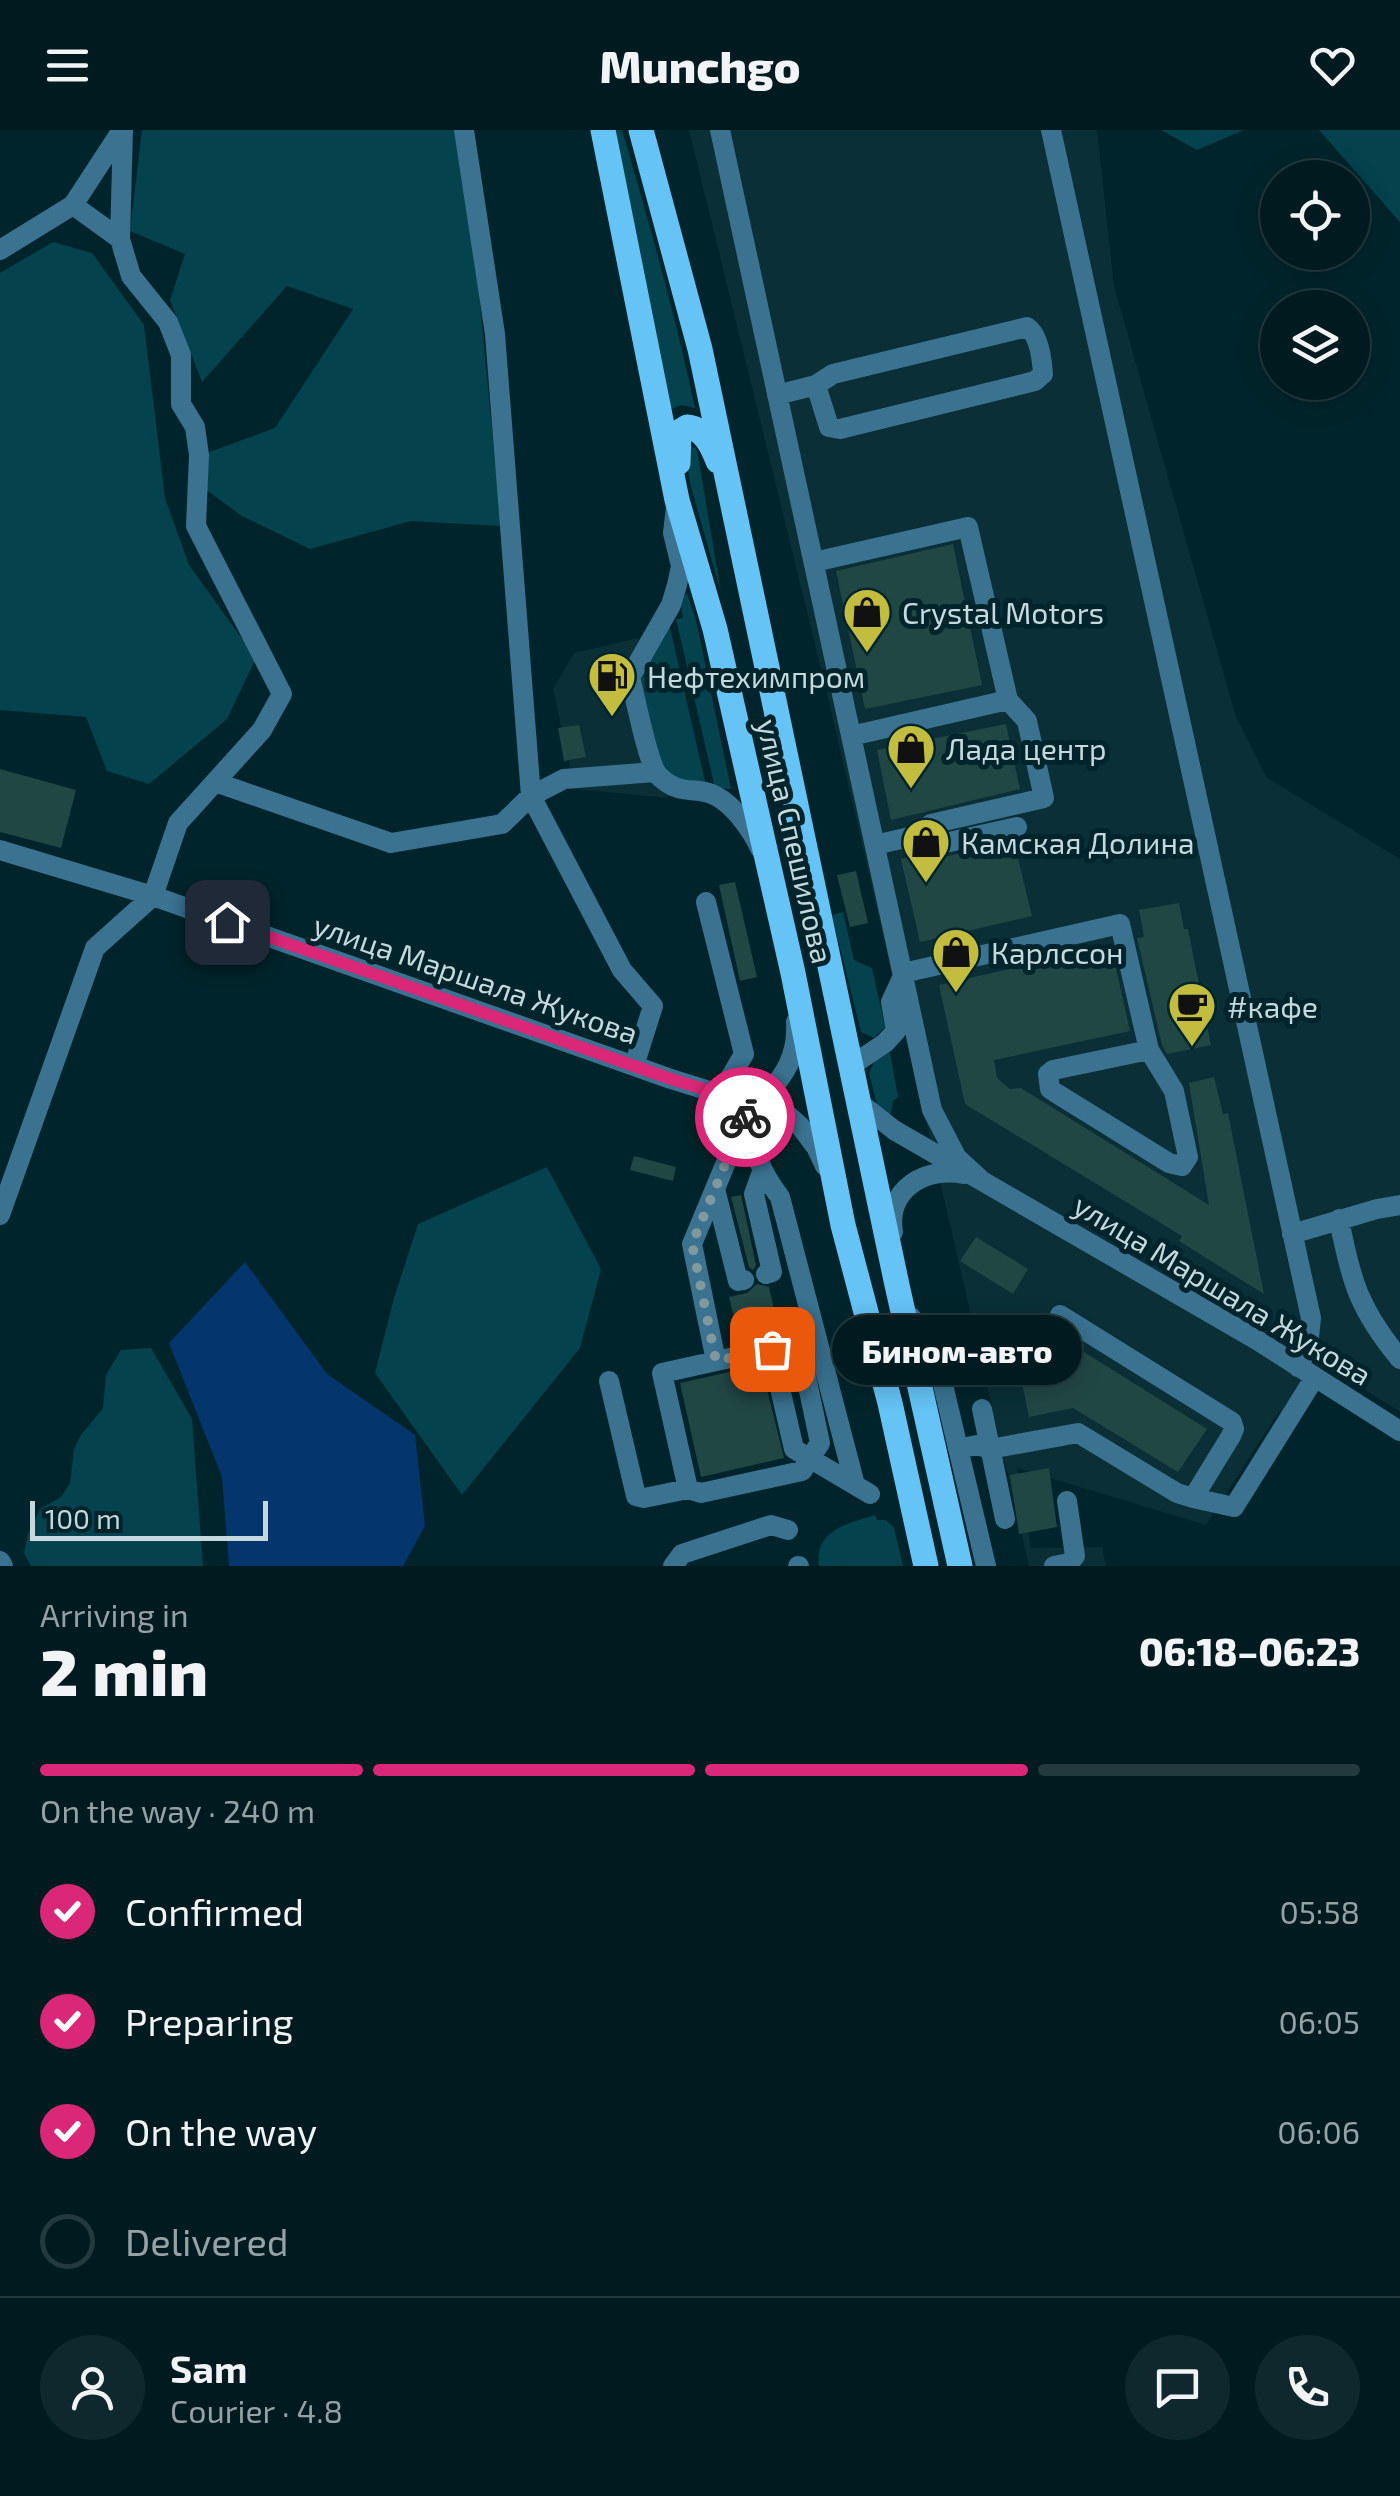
<!DOCTYPE html>
<html lang="en">
<head>
<meta charset="utf-8">
<style>
	:root { --surface:#001b20; --page:#0e282d; --text:#f1f3f6; --muted:#95a1a5; --line:#22393e; --accent:#db2777 }
	body { margin:0; font-family:"Exo 2",sans-serif; background:var(--page); color:var(--text); height:100vh; display:flex; flex-direction:column; font-size:38px; white-space:nowrap }
	* { box-sizing:border-box; margin:0 }
	p { font-size:32px; color:var(--muted) }
	.icon { flex:none; width:55px; height:55px; fill:none; stroke:currentColor; stroke-width:2; stroke-linecap:round; stroke-linejoin:round }
	.map { position:relative; height:1436px; overflow:hidden }
	.side { display:flex; flex-direction:column; background:var(--surface); flex:1 }
	.side>* { flex:none }
	.fabs { position:absolute; left:1260px; top:30px; display:grid; gap:20px }
	.fabs a { display:grid; place-items:center; width:110px; height:110px; border-radius:50%; background:var(--surface); box-shadow:0 5px 25px #0003,0 0 0 2px var(--line); font-size:50px }
	.scale { position:absolute; left:30px; bottom:25px; width:238px; box-sizing:border-box; padding-left:10px; border:5px solid #c5d8dd; border-top:0; font-size:28px; line-height:35px; white-space:nowrap; color:#c5d8dd; -webkit-text-stroke:8px #00242b; paint-order:stroke }
	.pin { position:absolute; display:grid; place-items:center; width:85px; height:85px; color:#fff; margin:-42px; border-radius:20px; box-shadow:0 5px 15px #0006 }
	.courier { position:absolute; display:grid; place-items:center; width:100px; height:100px; margin:-50px; border:8px solid #db2777; border-radius:50%; background:#fff; color:#222; box-shadow:0 2px 12px #0007 }
	.bubble { position:absolute; height:70px; border-radius:35px; background:var(--surface); box-shadow:0 5px 25px #0003,0 0 0 2px var(--line); font-size:32px; font-weight:800; line-height:70px; text-align:center }
	.summary em { font-style:normal; font-weight:800 }
	.summary div { display:flex; flex-direction:column-reverse }
	.summary { display:flex; align-items:center; justify-content:space-between; height:170px; padding:0 40px }
	h1 { font-size:65px; font-weight:800; line-height:75px }
	.bar { display:grid; grid-template-columns:repeat(4,1fr); gap:15px 10px; align-content:center; height:120px; padding:0 40px }
	.bar i { height:12px; border-radius:8px; background:var(--line) }
	.bar .on { background:var(--accent) }
	.bar p { grid-column:span 4 }
	.line { display:flex; align-items:center; gap:25px; padding:0 40px; border-top:2px solid var(--line) }
	.line div { flex:1 }
	.round { display:grid; place-items:center; flex:none; width:105px; height:105px; border-radius:52px; background:var(--page) }
	ol { padding:0 40px; list-style:none }
	li { display:flex; align-items:center; gap:30px; height:110px }
	li p { margin-inline-start:auto }
	li .icon { padding:10px; border-radius:50%; background:var(--accent); color:#fff; stroke-width:4 }
	li:last-child { color:var(--muted) }
	li i { width:55px; height:55px; border:5px solid var(--line); border-radius:50% }
	header { display:flex; justify-content:space-between; align-items:center; height:130px; padding:0 40px; background:var(--surface); font-size:45px; font-weight:800 }
	.map>svg:first-child { display:block }
</style>
</head>
<body>
<header><svg class="icon" aria-label="menu" viewBox="0 0 24 24"><path d="M4 6h16M4 12h16M4 18h16"/></svg>Munchgo<svg class="icon" aria-label="heart" viewBox="0 0 24 24"><path d="M12 20l-8-8c-3-5 5-10 8-4 3-6 11-1 8 4z"/></svg></header>
<div class="map">
<svg width="1400" height="1436" viewBox="0 0 1400 1436">
	<rect width="100%" height="100%" fill="#00242b"/>
	<path fill="#0a2f36" d="M689 0H1097L1114 156 1236 587 1266 647 1400 729V1282L1325 1234 1277 1285 1206 1395 1017 1338 1031 1418 1102 1417 1106 1436H1029L830 576Z
		M638 508 668 668 575 659 553 559 574 523Z"/>
	<path fill="#04424d" d="M142 0H468L476 131 501 396 411 391 310 419 242 386 205 359 204 324 275 298 353 179 287 156 202 252 170 170 185 124 130 101Z
		M616 0H622C649 92 675 184 695 278L681 275 667 281 652 216Z
		M1161 0H1244L1197 20Z
		M1319 0H1400V92Z
		M53 112 92 123 144 195 165 368 189 435 256 528 227 589 149 654 107 641 86 587 0 580V143Z
		M688 316 696 318 698 325 721 463 690 353 685 319Z
		M687 463 696 490 731 659 715 658 676 489 683 488 680 469Z
		M668 489 706 656 672 646 661 635 639 543Z
		M843 782 854 830 872 838 885 897 874 908 861 902 832 785Z
		M884 923H890L898 967 893 971 890 988 877 975 869 943 874 932Z
		M547 1037 601 1139 580 1218 462 1365 375 1243 394 1168 418 1094Z
		M151 1218 192 1289 203 1436H31L24 1423 28 1404 40 1379 61 1367 70 1353 74 1319 81 1305 103 1278 106 1245 121 1220Z
		M875 1385 877 1390H886L894 1398 903 1436H819C814 1400 849 1393 875 1385Z"/>
	<path fill="#04356d" d="M245 1132 327 1244 415 1305 425 1396 403 1436H229L222 1347 169 1213Z"/>
	<path fill="#214745" d="M953 414 982 555 865 579 836 441Z
		M1006 594 1020 659 891 690 877 620Z
		M579 595 586 627 564 631 558 598Z
		M0 639 76 660 61 718 0 702Z
		M1014 712 1032 786 920 812 901 729 930 723 948 726Z
		M856 741 868 793 850 797 837 745Z
		M735 752 757 847 740 851 719 755Z
		M1179 773 1184 799H1188L1211 915 1167 924 1162 915 1137 808 1144 807 1139 780Z
		M1111 816 1130 901 994 930 997 948 1010 959 1021 958 1209 1075 1189 953 1214 947 1223 984 1228 983 1264 1164 1179 1111 1182 1106 965 974 939 855Z
		M634 1026 676 1037 673 1051 630 1040Z
		M741 1065 756 1135 753 1140 749 1137 731 1067Z
		M976 1107 1028 1139 1013 1164 960 1131Z
		M757 1154 769 1157 780 1205 740 1212 729 1167 747 1163Z
		M1032 1196 1044 1197 1207 1299 1178 1342 1073 1278 1029 1287 1014 1213 1021 1200Z
		M761 1235 784 1328 701 1347 680 1253Z
		M1049 1338 1057 1397 1019 1404 1010 1345Z"/>
	<g fill="none" stroke-linecap="round" stroke-linejoin="round">
		<path stroke="#3a7290" stroke-width="20" d="M464 0 495 204 531 666 622 840 653 876 634 936
			M720 0 932 980 957 1028 980 1049
			M1051 0 1311 1188 1308 1217 1298 1237
			M73 75 120 109
			M0 120 73 75 122 0
			M777 265 816 255 829 297 840 299 1035 251 1043 244C1042 229 1039 205 1027 197L833 244 816 255
			M676 377 673 403 681 436 677 455 671 475 630 547C635 566 648 634 658 645 680 668 697 655 716 666 735 676 752 701 761 720
			M814 432 968 397 1008 570 851 606
			M215 652 391 713 502 694 531 666 564 649 655 642
			M918 705 931 694 1044 668 1027 591 1008 570
			M875 715 918 705 945 713 1017 697
			M0 720 153 766 671 949 729 967 762 968 781 979 800 996 816 1017 825 1036
			M706 772 744 924 727 953 729 967
			M903 843 1120 794 1149 920
			M1149 920 1174 961 1188 1027 1182 1036 1169 1033 1056 963 1050 959 1048 944 1053 940Z
			M852 935 885 913 896 901 891 872 903 846
			M762 968C785 947 798 925 796 892
			M861 974 894 1000 1257 1210 1400 1301
			M750 987C752 1019 760 1041 780 1067L855 1355
			M762 1042 754 1064 772 1142 766 1144
			M715 1059 738 1151 744 1150
			M0 1085 95 818 153 766 178 693 262 600 282 564 196 396 199 325 195 297 181 274V225L168 192 131 146 120 109 123 0
			M1339 1089C1351 1152 1359 1179 1400 1229
			M893 1102C886 1059 926 1036 964 1044
			M1292 1104 1377 1079 1400 1075
			M911 1187 940 1242 986 1436
			M771 1219 801 1223 820 1313 802 1341 701 1363 688 1359 662 1243Z
			M771 1219 794 1319 870 1364
			M716 1231 692 1114 747 982
			M609 1251 636 1366 644 1368 688 1359
			M982 1279 1005 1389
			M958 1319 977 1315 990 1319 1078 1303 1177 1363 1193 1368 1231 1306 1234 1299 1232 1292 1060 1185
			M1193 1368 1234 1377 1315 1247
			M0 1431 3 1436
			M673 1436 682 1424 771 1395 788 1400
			M798 1436H799
			M1054 1436 1069 1433 1075 1426 1067 1371"/>
		<path stroke="#65c3f5" stroke-width="25" d="M603 0 677 370 715 499 793 843 843 1095 890 1273 926 1436
			M641 0 700 219 897 1155 960 1436
			M678 333 679 302 687 297C704 298 712 316 718 331"/>
	</g>
	<g fill="none" stroke-linecap="round" stroke-linejoin="round">
		<path stroke="#80999f" stroke-width="10" stroke-dasharray="0 18" d="M745 987 692 1114 716 1231 772 1219"/>
		<path stroke="#db2777" stroke-width="12" d="M227 792 671 949 730 967 753 968 745 987"/>
	</g>
	<defs>
		<g id="shop-pin" transform="scale(2.5)"><path d="M0 17L-7.5 6A9.5 9.5 0 1 1 7.5 6Z" fill="#c2bd3f" stroke="#00242b"/><path d="M-5-2.5h2.3a2.7 3.5 0 0 1 5.4 0H5L5.5 6h-11ZM-1.5-2.5h3a1.5 2.3 0 0 0-3 0Z" fill="#111"/></g>
		<g id="fuel-pin" transform="scale(2.5)"><path d="M0 17L-7.5 6A9.5 9.5 0 1 1 7.5 6Z" fill="#c2bd3f" stroke="#00242b"/><path d="M-5.5-6h7V0h2V4h1.3V-2.5L3-4.5l.8-.8L6-3V5H2.5V1h-1V6h-7ZM-4.2-4.7v3.2H.2V-4.7Z" fill="#111"/></g>
		<g id="cafe-pin" transform="scale(2.5)"><path d="M0 17L-7.5 6A9.5 9.5 0 1 1 7.5 6Z" fill="#c2bd3f" stroke="#00242b"/><path d="M-5.5-4.5H6V0H3Q3 3.5 0 3.5H-2.5Q-5.5 3.5-5.5 0ZM3-3.2v2h1.7v-2ZM-6 4.5H4V6H-6Z" fill="#111"/></g>
	</defs>
	<g fill-rule="evenodd">
		<use href="#shop-pin" x="867" y="482"/>
		<use href="#fuel-pin" x="612" y="546"/>
		<use href="#shop-pin" x="911" y="618"/>
		<use href="#shop-pin" x="926" y="712"/>
		<use href="#shop-pin" x="956" y="822"/>
		<use href="#cafe-pin" x="1192" y="876"/>
	</g>
	<g text-anchor="middle" dominant-baseline="central" stroke-width="10" stroke-linejoin="round" paint-order="stroke">
		<g font-size="30" fill="#c5d8dd" stroke="#00242b" text-anchor="start">
			<text x="902" y="482">Crystal Motors</text>
			<text x="647" y="546">Нефтехимпром</text>
			<text x="946" y="618">Лада центр</text>
			<text x="961" y="712">Камская Долина</text>
			<text x="991" y="822">Карлссон</text>
			<text x="1227" y="876">#кафе</text>
		</g>
		<g font-size="30" fill="#c5d8dd" stroke="#00242b">
			<text transform="translate(796 711) rotate(77)">улица Спешилова</text>
			<text transform="translate(476 848) rotate(19)">улица Маршала Жукова</text>
			<text transform="translate(1223 1159) rotate(31)">улица Маршала Жукова</text>
		</g>
	</g>
</svg>
<div class="fabs">
<a><svg class="icon" aria-label="locate" viewBox="0 0 24 24"><circle cx="12" cy="12" r="6"/><path d="M12 2v4M12 18v4M2 12h4M18 12h4"/></svg></a>
<a><svg class="icon" aria-label="layers" viewBox="0 0 24 24"><path d="M12 4l9 5-9 5-9-5zM3 14l9 5 9-5"/></svg></a>
</div>
<div class="scale">100 m</div>
<div class="pin" style="left:772px;top:1219px;background:#ea580c"><svg class="icon" aria-label="bag" viewBox="0 0 24 24"><path d="M5 8h14l-1 12H6zM9 8a3 3 0 0 1 6 0"/></svg></div>
<div class="pin" style="left:227px;top:792px;background:#1f2937"><svg class="icon" aria-label="home" viewBox="0 0 24 24"><path d="M3 11l9-7 9 7M6 9v11h12V9"/></svg></div>
<div class="courier" style="left:745px;top:987px"><svg class="icon" aria-label="bike" viewBox="0 0 24 24"><circle cx="6" cy="16" r="4"/><circle cx="18" cy="16" r="4"/><path d="M6 16l4-8h5l3 8M10 8l3 8H6M13 5h3"/></svg></div>
<div class="bubble" style="left:832px;top:1185px;width:250px">Бином-авто</div>
</div>
<section class="side">
<div class="summary"><div><h1>2 min</h1><p>Arriving in</p></div><em>06:18–06:23</em></div>
<div class="bar"><i class="on"></i><i class="on"></i><i class="on"></i><i></i><p>On the way · 240 m</p></div>
<ol>
<li><svg class="icon" aria-label="check" viewBox="0 0 24 24"><path d="M5 12l5 5 9-10"/></svg>Confirmed<p>05:58</p></li>
<li><svg class="icon" aria-label="check" viewBox="0 0 24 24"><path d="M5 12l5 5 9-10"/></svg>Preparing<p>06:05</p></li>
<li><svg class="icon" aria-label="check" viewBox="0 0 24 24"><path d="M5 12l5 5 9-10"/></svg>On the way<p>06:06</p></li>
<li><i></i>Delivered</li>
</ol>
<div class="line" style="height:180px"><a class="round"><svg class="icon" aria-label="person" viewBox="0 0 24 24"><circle cx="12" cy="8" r="4"/><path d="M4 21q1-7 8-7t8 7"/></svg></a><div><b>Sam</b><p>Courier · 4.8</p></div><a class="round"><svg class="icon" aria-label="chat" viewBox="0 0 24 24"><path d="M4 5h16v11H9l-5 4z"/></svg></a><a class="round"><svg class="icon" aria-label="phone" viewBox="0 0 24 24"><path d="M5 4h4l2 5-3 2q2 4 5 5l2-3 5 2v4C11 20 4 13 5 4z"/></svg></a></div>
</section>
</body>
</html>
